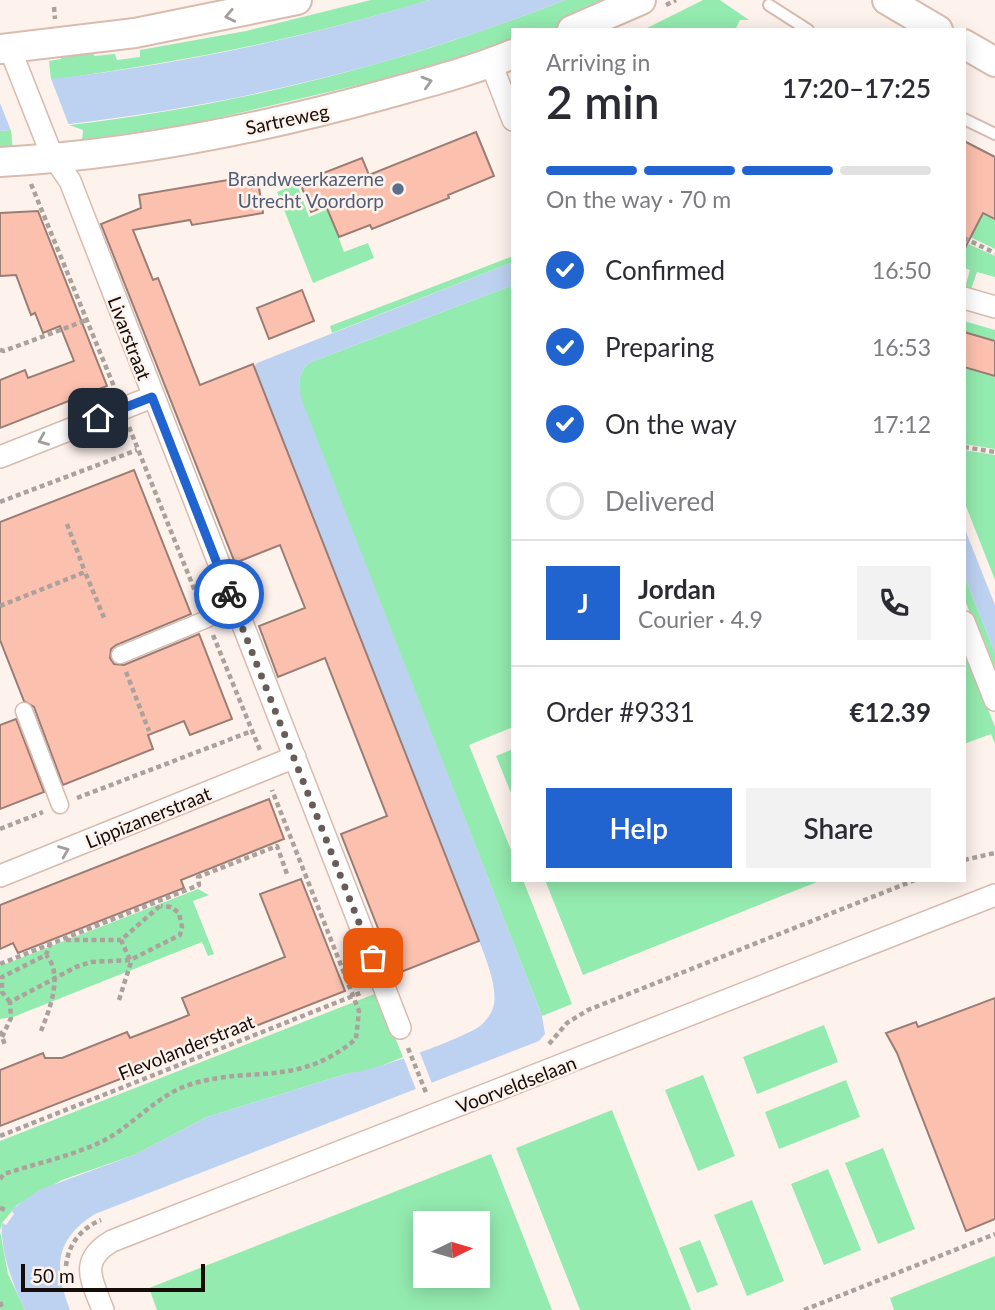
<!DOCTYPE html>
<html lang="en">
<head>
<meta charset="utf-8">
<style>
	:root { --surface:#fff; --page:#f2f2f3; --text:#2b2b33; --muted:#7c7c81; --line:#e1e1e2; --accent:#2164d0 }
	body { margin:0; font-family:Lato,sans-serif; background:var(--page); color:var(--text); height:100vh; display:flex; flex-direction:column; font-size:26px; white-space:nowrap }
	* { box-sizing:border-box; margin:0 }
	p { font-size:23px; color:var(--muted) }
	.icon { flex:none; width:38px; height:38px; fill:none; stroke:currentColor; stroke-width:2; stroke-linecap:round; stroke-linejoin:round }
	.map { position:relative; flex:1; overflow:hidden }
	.panel { position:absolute; left:511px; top:28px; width:455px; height:854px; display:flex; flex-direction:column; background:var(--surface); border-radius:0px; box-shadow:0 4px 18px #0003 }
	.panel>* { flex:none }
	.needle { width:46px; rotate:85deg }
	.buttons { position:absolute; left:413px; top:1211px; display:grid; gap:14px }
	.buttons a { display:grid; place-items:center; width:77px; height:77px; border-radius:0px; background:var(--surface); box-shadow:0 4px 18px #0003; font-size:35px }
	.scale { position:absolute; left:21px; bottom:18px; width:184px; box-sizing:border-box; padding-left:7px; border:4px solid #160c08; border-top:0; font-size:19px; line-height:24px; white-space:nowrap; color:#160c08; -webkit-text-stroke:5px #fef2ed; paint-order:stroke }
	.pin { position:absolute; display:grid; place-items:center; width:60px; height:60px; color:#fff; margin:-30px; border-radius:14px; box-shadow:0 4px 10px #0006 }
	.courier { position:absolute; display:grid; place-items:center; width:70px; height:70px; margin:-35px; border:5px solid #2164d0; border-radius:50%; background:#fff; color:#222; box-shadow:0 2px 9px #0007 }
	.head em { font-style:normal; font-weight:600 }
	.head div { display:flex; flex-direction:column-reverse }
	.head { display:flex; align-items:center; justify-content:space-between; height:119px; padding:0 35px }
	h1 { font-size:46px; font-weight:600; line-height:52px }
	.bar { display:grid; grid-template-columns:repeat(4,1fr); gap:10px 7px; align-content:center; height:84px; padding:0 35px }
	.bar i { height:9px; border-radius:5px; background:var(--line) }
	.bar .current { background:var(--accent) }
	.bar p { grid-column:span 4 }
	.line { display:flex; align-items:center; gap:18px; padding:0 35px; border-top:2px solid var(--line) }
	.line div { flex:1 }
	.round { display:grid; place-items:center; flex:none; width:74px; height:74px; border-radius:0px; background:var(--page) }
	ol { padding:0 35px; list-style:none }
	li { display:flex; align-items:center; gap:21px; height:77px }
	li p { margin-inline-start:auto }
	li .icon { padding:7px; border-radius:50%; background:var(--accent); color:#fff; stroke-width:4 }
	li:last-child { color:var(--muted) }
	li i { width:38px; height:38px; border:4px solid var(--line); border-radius:50% }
	.primary-button { display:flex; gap:14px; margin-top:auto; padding:14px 35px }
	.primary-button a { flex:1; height:80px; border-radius:0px; background:var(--accent); color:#fff; font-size:28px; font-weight:600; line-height:80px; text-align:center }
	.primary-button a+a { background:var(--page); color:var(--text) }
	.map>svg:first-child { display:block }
</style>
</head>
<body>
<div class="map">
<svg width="995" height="1310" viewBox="0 0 995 1310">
	<rect width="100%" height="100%" fill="#fef2ed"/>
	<path fill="#94ebaf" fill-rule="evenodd" d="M371 0H429C302 39 182 62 51 80L49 61 61 59V50L93 48 94 56 115 54 117 60 140 57V50L246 31Z
		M565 0H626L557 30H513V47L392 87 388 78 192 124 82 140 83 130 69 125C240 105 406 63 565 0Z
		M703 0H720L749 20H740L735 30 647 28Z
		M11 130 13 151 0 155V131Z
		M297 184 309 217 328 209 344 252 368 243 374 258 313 283 277 192Z
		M983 213 995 219V249L964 234Z
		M964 242 995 256V277L977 272 970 292 964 291 970 270 964 268Z
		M513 256V262L332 333 330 326Z
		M513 285V727L469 745 513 855V880H523L572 1004 542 1016 300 398C299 382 297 372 311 362Z
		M964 321 995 330V449L964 444Z
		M964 450 995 455V580L964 501Z
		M964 575 995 653V676L964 598Z
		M964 648 995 727V744L991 734 964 744Z
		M513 749V798L496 756Z
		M545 880H822L583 975Z
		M198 889 209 895 193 901 214 954 208 956 202 942 13 1017 0 1019V966Z
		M377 993 403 1057 366 1072 349 1073 207 1117 134 1155 62 1180 17 1205 2 1223 0 1231 8 1274 25 1310H0V1141Z
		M824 1025 838 1062 757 1094 743 1057Z
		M703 1075 735 1156 698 1171 665 1090Z
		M846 1080 860 1117 779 1149 765 1112Z
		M612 1110 691 1310H580L516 1148Z
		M883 1148 915 1229 878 1244 845 1163Z
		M491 1154 552 1310H157L149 1288ZM478 1223V1276H425V1223Z
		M828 1169 861 1250 824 1265 791 1184Z
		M752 1200 784 1281 747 1296 714 1215Z
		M700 1240 718 1285 697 1293 679 1248Z
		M995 1256V1310H894L890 1298Z"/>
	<path fill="#bdd2f1" d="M429 0H565C381 73 197 114 0 131V84C146 72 288 43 429 0Z
		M513 262V285L311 362C297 372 299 382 301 398L542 1016 545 1034 539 1041 95 1214C54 1240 54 1268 70 1310H25C13 1285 0 1252 2 1223L6 1225 14 1214 11 1210 39 1190 134 1155 207 1117 349 1073C371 1072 462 1039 480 1026 486 1021 493 1012 494 1004 497 986 486 958 479 941L254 367 257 363Z
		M964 527 995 605V653L964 575Z"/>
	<path fill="#fef2ed" d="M50 76 70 128 12 133 0 103V81Z
		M418 1048 433 1086 417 1092 402 1054Z"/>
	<path fill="#fcc1ae" stroke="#9a7e75" stroke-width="2" d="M476 132 494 176 448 195 449 198 372 229 370 225 339 237 326 206 311 212 300 182 362 158 369 175Z
		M964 141 995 157V219L983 213 964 250Z
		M257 175 263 213 192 225 190 220 133 230 153 280 158 278 200 385 253 364 479 941 396 974 341 834 387 816 325 658 278 677 259 626 305 608 293 578 280 545 235 563 101 224 141 208 139 195Z
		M38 211 107 386 0 428V380L25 370 28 378 74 361 60 326 43 333 35 313 31 315 16 275 0 276V213Z
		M302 290 314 321 269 339 257 308Z
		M964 332 995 341V376L964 367Z
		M134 470 191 614 116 645 111 649 110 658 114 664 124 665 199 634 232 719 190 735 184 721 148 735 153 749 63 785 34 707 24 701 0 640V522Z
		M16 719 44 792 0 809V725Z
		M269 799 284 839 181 880 184 888 18 953 13 943 0 949V905Z
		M301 879 345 991 0 1126V1070L43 1053 45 1058H62L127 1032 130 1038 174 1021 189 1015 182 998 285 957 260 894Z
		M995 998V1219L966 1231 897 1053 886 1033 916 1022 918 1027Z"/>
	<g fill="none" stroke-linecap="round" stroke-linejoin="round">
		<g stroke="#d9bbaf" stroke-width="14">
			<path id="service" d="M769 5 808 30
				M964 119 995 134"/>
		</g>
		<g stroke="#d9bbaf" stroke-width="19">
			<path id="pedestrian" d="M120 655 207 619
				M24 711 60 805"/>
		</g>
		<g stroke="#d9bbaf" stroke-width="24">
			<path id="minor" d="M10 49 51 153 70 181 400 1028
				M491 63 513 120
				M964 298 995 307
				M0 457 152 397
				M964 622 995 700
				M0 876 295 757
				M103 1310C92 1280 78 1261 112 1241L995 895"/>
		</g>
		<g stroke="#d9bbaf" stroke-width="32">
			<path id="tertiary" d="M887 0 938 30
				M572 30 641 0
				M964 44 995 62
				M0 49 135 33 297 0
				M0 162C131 155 260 129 386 94 429 82 472 71 513 54"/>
		</g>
		<path stroke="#aca19c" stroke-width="4.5" stroke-dasharray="5 3.5" stroke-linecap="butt" d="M666 5 676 0
			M54 7 55 19
			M31 184 115 389
			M964 238 995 253
			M0 350 4 351 87 320
			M129 427 199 601
			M964 447 995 452
			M0 502 137 450
			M67 524 85 572
			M0 606 85 572 105 620
			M213 635 260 750
			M126 672 149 731
			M77 798 252 731
			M0 829 43 812
			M964 860 995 853
			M66 940H121
			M0 964 199 885 198 877 277 846 287 874
			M119 1000 131 962 121 940 161 905
			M10 1002 2 992V977L46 955 50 944
			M0 1031 5 1045
			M41 1031C49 1011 64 974 46 955
			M2 1037 11 1018 10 1002 76 967 91 962 130 960 180 935 182 927 179 913 171 907 161 906
			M549 1044 567 1023 588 1010 915 880
			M408 1048 427 1095
			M0 1136 363 992
			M0 1179 4 1174C37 1163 73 1156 105 1140 136 1123 160 1092 195 1083 257 1066 298 1087 356 1039L359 1011 272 790
			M0 1208 6 1210
			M66 1266C68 1245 81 1228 101 1220
			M0 1302 3 1310
			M804 1310 995 1234"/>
		<use href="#service" stroke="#fff" stroke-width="10"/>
		<use href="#pedestrian" stroke="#fff" stroke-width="16"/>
		<use href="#minor" stroke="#fff" stroke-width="21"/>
		<use href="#tertiary" stroke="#fff" stroke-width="28"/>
	</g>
	<defs><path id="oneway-chevron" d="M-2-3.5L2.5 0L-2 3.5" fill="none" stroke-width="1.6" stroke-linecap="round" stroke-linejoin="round" transform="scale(1.75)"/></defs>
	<g stroke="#a29e9c">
		<use href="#oneway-chevron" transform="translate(230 16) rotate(168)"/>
		<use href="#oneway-chevron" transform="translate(427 82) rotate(-16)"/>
		<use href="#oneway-chevron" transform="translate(43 440) rotate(158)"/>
		<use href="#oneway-chevron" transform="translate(64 851) rotate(-22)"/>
	</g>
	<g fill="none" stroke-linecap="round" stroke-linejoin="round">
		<path stroke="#675c58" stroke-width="7" stroke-dasharray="0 12.6" d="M229 594 373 958"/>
		<path stroke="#2164d0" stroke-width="9" d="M98 418 152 397 229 594"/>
	</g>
	<circle fill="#5c6f8a" stroke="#fef2ed" stroke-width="2.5" cx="398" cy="189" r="7"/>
	<g text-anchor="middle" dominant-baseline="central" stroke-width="5" stroke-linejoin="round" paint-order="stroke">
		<g font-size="19" fill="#160c08" stroke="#fef2ed">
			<text transform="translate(287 119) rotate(-12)">Sartreweg</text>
			<text transform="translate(130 338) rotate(69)">Livarstraat</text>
			<text transform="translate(148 817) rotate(-22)">Lippizanerstraat</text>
			<text transform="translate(186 1047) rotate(-22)">Flevolanderstraat</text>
			<text transform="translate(516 1084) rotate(-21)">Voorveldselaan</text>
		</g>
		<g font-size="19" fill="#4e5e75" stroke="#fef2ed" text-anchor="end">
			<text x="384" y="178">Brandweerkazerne<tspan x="384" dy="22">Utrecht Voordorp</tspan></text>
		</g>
	</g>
</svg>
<div class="buttons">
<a><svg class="needle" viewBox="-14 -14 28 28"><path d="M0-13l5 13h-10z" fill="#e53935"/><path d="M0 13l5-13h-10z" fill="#7c7c81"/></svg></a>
</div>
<div class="scale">50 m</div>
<div class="pin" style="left:373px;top:958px;background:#ea580c"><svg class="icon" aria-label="bag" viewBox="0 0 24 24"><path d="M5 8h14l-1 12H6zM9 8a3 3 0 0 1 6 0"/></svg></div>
<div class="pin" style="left:98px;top:418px;background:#1f2937"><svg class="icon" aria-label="home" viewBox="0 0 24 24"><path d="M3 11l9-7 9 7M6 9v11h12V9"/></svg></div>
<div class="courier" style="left:229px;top:594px"><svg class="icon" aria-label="bike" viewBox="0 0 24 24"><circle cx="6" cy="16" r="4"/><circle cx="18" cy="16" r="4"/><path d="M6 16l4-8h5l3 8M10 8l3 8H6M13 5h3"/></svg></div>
<section class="panel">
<div class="head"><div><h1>2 min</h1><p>Arriving in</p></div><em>17:20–17:25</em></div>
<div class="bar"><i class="current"></i><i class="current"></i><i class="current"></i><i></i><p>On the way · 70 m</p></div>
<ol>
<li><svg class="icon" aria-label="check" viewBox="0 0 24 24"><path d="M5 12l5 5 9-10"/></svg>Confirmed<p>16:50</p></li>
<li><svg class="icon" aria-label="check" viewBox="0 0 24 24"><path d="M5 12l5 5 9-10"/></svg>Preparing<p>16:53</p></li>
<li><svg class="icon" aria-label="check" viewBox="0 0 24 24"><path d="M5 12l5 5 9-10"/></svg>On the way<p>17:12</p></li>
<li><i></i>Delivered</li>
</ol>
<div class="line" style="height:126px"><b class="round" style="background:var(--accent);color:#fff">J</b><div><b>Jordan</b><p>Courier · 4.9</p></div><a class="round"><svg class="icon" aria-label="phone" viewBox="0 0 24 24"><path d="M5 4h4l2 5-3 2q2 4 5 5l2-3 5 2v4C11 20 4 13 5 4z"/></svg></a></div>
<div class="line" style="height:91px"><div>Order #9331</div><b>€12.39</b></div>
<div class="primary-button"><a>Help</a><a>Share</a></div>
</section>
</div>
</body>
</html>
